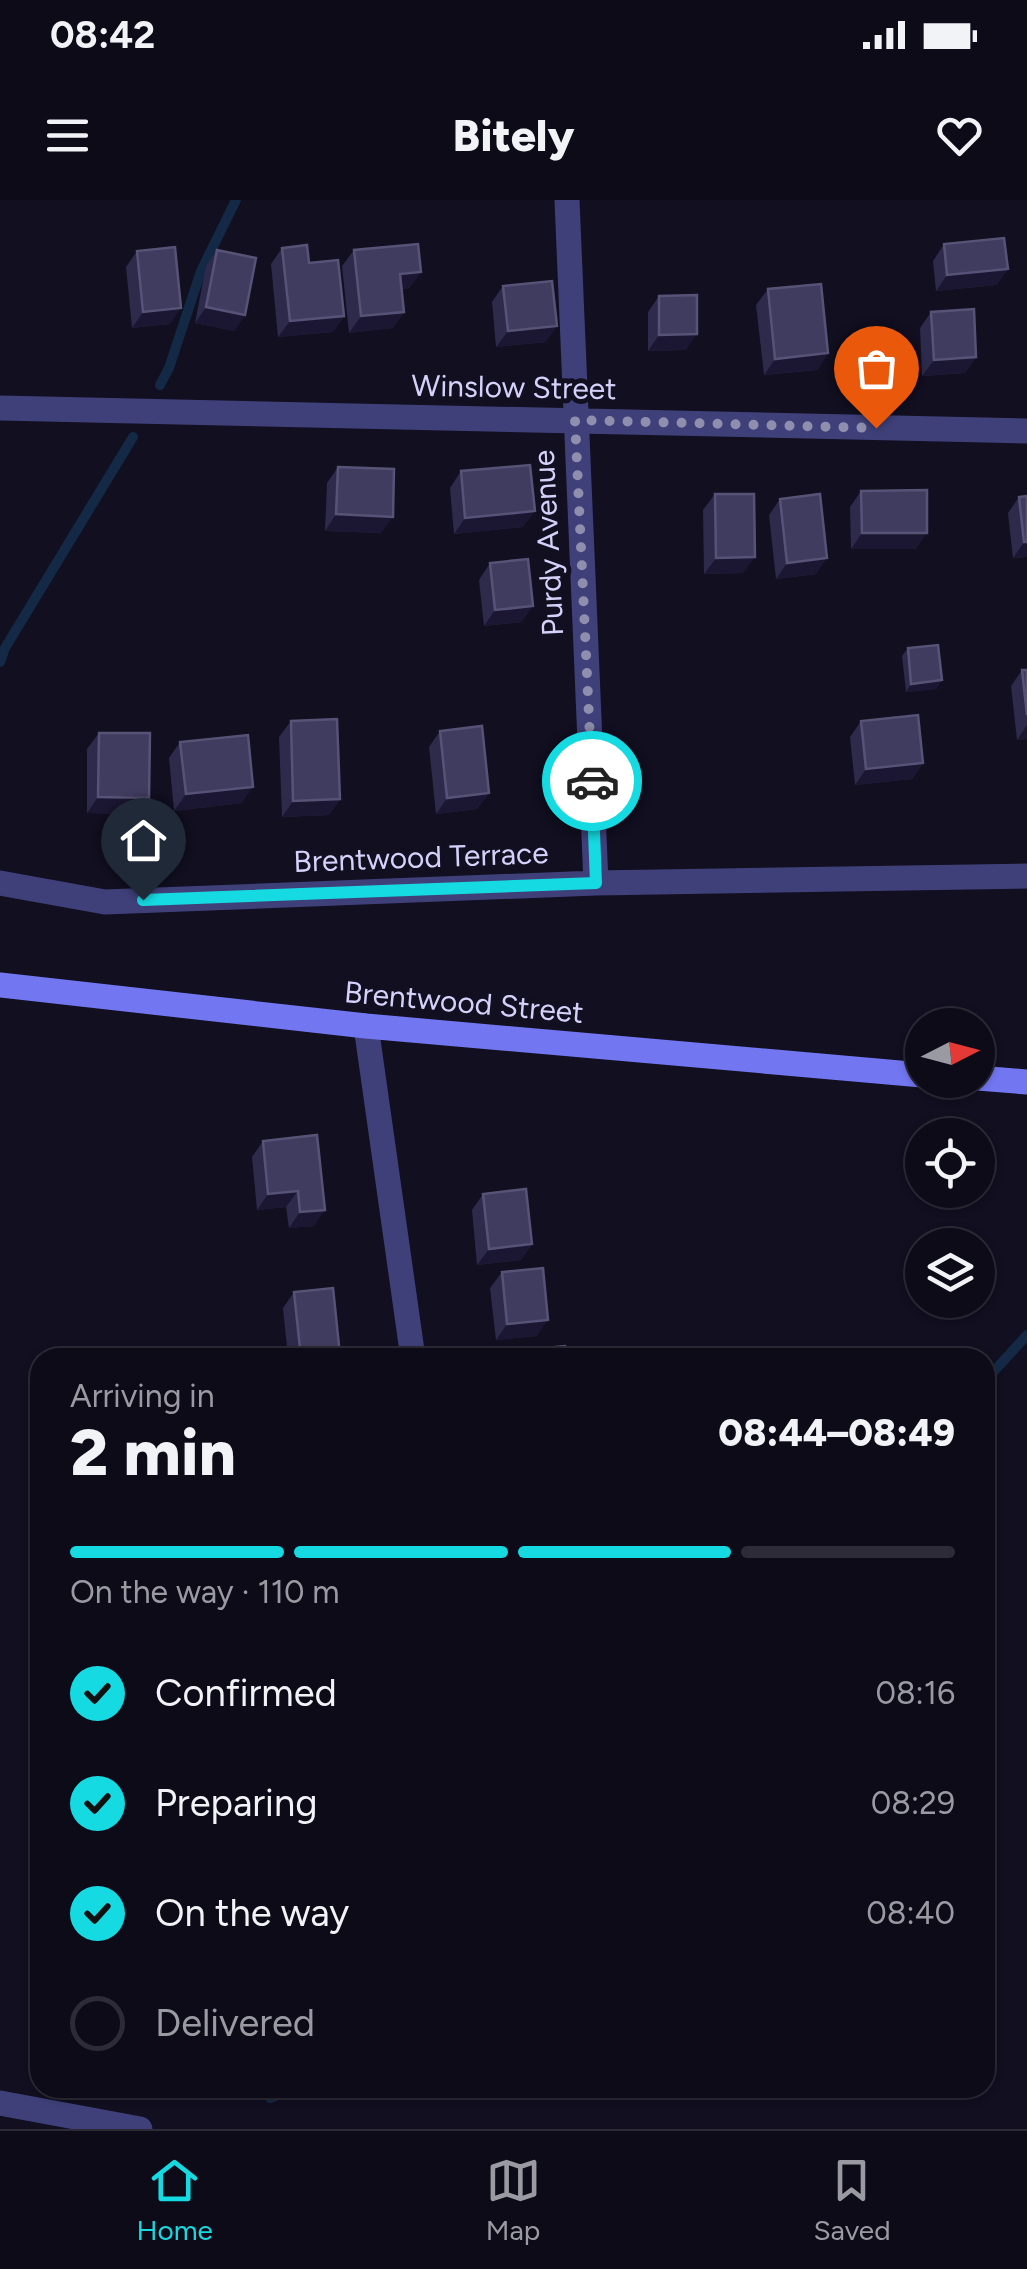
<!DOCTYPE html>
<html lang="en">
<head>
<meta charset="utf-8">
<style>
	:root { --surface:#0d0b18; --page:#1b1925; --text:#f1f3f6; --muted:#9a9ba2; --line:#2d2b37; --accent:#16dae2 }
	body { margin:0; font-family:Figtree,sans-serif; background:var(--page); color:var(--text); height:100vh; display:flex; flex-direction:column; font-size:38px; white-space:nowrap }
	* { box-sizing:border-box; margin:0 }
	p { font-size:32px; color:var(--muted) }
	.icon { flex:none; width:55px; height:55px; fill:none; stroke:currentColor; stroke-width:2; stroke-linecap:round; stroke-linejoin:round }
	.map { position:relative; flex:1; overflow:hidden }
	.sheet { position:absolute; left:30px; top:1148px; width:965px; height:750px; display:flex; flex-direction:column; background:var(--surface); border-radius:30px; box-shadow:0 2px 8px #0004,0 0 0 2px var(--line) }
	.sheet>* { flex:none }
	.needle { width:65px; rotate:84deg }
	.buttons { position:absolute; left:905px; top:808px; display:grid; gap:20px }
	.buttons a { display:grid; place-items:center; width:90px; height:90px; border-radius:50%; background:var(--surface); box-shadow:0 2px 8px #0004,0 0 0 2px var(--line); font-size:50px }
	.pin { position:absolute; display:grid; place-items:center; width:85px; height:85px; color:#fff; margin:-102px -42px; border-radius:50% 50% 50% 0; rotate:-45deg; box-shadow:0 0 10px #0007 }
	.pin .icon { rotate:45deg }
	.courier { position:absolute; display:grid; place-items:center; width:100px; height:100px; margin:-50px; border:8px solid #16dae2; border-radius:50%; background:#fff; color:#222; box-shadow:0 2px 12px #0007 }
	.head em { font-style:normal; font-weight:800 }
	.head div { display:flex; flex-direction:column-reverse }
	.head { display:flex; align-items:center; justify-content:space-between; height:170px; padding:0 40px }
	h1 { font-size:65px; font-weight:800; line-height:75px }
	.bar { display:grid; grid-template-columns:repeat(4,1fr); gap:15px 10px; align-content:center; height:120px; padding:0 40px }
	.bar i { height:12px; border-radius:8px; background:var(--line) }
	.bar .active { background:var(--accent) }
	.bar p { grid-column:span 4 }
	ol { padding:0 40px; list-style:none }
	li { display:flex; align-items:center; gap:30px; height:110px }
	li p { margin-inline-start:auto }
	li .icon { padding:10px; border-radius:50%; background:var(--accent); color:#111; stroke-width:4 }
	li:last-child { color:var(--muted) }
	li i { width:55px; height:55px; border:5px solid var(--line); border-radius:50% }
	.status { display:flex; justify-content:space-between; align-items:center; height:70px; padding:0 50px; background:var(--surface); direction:ltr }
	.status svg { height:28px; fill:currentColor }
	header { display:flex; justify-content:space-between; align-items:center; height:130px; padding:0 40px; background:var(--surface); font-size:45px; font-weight:800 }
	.dock { display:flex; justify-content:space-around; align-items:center; height:140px; border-top:2px solid var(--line); background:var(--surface); font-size:28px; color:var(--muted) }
	.dock a { display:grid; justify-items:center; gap:5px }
	.dock .active { color:var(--accent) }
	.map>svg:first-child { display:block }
</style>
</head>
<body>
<div class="status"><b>08:42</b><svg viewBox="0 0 49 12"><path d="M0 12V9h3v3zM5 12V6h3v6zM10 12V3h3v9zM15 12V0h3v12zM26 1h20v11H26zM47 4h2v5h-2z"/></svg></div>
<header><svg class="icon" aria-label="menu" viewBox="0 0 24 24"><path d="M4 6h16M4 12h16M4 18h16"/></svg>Bitely<svg class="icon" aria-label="heart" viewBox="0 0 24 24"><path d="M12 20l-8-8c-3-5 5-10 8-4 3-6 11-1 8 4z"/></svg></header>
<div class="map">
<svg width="1027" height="1929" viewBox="0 0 1027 1929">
	<rect width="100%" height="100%" fill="#110f20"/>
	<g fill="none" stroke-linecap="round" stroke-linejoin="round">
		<path stroke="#142945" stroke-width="10" d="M160 185 169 168 201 71 236 0
			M0 462 5 448 133 237
			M985 1181 1027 1135
			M270 1898 295 1888"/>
		<path stroke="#3f407a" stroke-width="25" d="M567 0 596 683
			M0 208 1027 231
			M0 683 105 702 596 683 1027 676
			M366 826 413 1158
			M0 1903 140 1929"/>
		<path stroke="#7277f1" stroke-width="25" d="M0 785 366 826 922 875
			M978 878 1027 882"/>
	</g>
	<path fill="#2e2a4c" d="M944 44 1008 69 996 85 936 91 933 61Z
		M282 48 309 63 344 116 333 132 278 137 271 64Z
		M217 50 245 115 234 131 195 123 206 66Z
		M354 50 421 72 409 88 402 89 404 112 393 128 349 133 342 66Z
		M137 51 170 124 132 128 126 67Z
		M503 86 546 142 496 147 492 102Z
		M768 89 828 153 817 170 764 175 756 105Z
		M659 96 686 150 648 151V112Z
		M931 112 976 157 965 173 922 176 920 128Z
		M338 267 381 333 325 331 327 283Z
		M461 271 523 327 454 334 450 288Z
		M861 291 916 349H851L850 307Z
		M715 294 743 373 704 374 703 310Z
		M1027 296V357L1013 358 1008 313 1019 297Z
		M780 299 816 374 776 379 769 315Z
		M490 363 522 422 484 426 479 380Z
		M908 448 942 480 936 489 906 492 902 456Z
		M1022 470H1027V539L1017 540 1011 486Z
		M291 521 340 599 329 615 282 617 279 537Z
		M861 521 923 563 912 579 855 585 850 537Z
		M440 531 489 593 477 609 436 614 429 547Z
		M99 533 138 614 87 613V549Z
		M180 542 242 603 174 611 169 558Z
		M317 935 314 1026 289 1028 286 1007 257 1010 252 957 263 941Z
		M483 994 532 1044 521 1060 477 1065 472 1010Z
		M502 1072 537 1136 496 1140 490 1088Z
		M294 1092 340 1155 339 1158H288L283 1108Z"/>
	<path fill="#1b1733" d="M1008 69 996 85 936 91 947 75Z
		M421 72 409 88 389 90 400 74Z
		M206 107 245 115 234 131 195 123Z
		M181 108 170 124 132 128 143 112Z
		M404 112 393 128 349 133 361 116Z
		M344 116 333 132 278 137 290 121Z
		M557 126 546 142 496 147 508 131Z
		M697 134 686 150 648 151 659 135Z
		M828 153 817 170 764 175 775 159Z
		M976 157 965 173 922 176 934 160Z
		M535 311 523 327 454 334 465 318Z
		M336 314 393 317 381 333 325 331Z
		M862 333H927L916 349H851Z
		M1024 342H1027V357L1013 358Z
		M755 357 743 373 704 374 716 358Z
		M827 358 816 374 776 379 787 363Z
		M533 406 522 422 484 426 495 410Z
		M942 480 936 489 906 492 911 484Z
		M1027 525V539L1017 540Z
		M923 563 912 579 855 585 866 569Z
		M253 587 242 603 174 611 186 594Z
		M489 593 477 609 436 614 447 598Z
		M98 597 149 598 138 614 87 613Z
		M340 599 329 615 282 617 293 601Z
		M298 991 286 1007 257 1010 268 994Z
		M325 1010 314 1026 289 1028 300 1012Z
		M532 1044 521 1060 477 1065 489 1049Z
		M548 1120 537 1136 496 1140 507 1124Z"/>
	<path fill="#403c5f" stroke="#575377" stroke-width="2.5" d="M1004 38 1008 69 947 75 944 44Z
		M418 44 421 72 400 74 404 112 361 116 354 50Z
		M307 45 309 63 338 60 344 116 290 121 282 48Z
		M175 47 181 108 143 112 137 51Z
		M217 50 256 58 245 115 206 107Z
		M552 81 557 126 508 131 503 86Z
		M821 84 828 153 775 159 768 89Z
		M697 95V134L659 135V96Z
		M974 109 976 157 934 160 931 112Z
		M530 265 535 311 465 318 461 271Z
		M338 267 394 269 393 317 336 314Z
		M927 290V333H862L861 291Z
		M715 294H754L755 357 716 358Z
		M820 294 827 358 787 363 780 299Z
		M1027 296V342H1024L1019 297Z
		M528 359 533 406 495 410 490 363Z
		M938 445 942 480 911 484 908 448Z
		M1022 470H1027V515Z
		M918 515 923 563 866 569 861 521Z
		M337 519 340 599 293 601 291 521Z
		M482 526 489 593 447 598 440 531Z
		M99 533H150L149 598 98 597Z
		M248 535 253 587 186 594 180 542Z
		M317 935 325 1010 300 1012 298 991 268 994 263 941Z
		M526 989 532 1044 489 1049 483 994Z
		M543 1068 548 1120 507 1124 502 1072Z
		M333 1088 340 1155 301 1158 294 1092Z
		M565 1146 567 1158H513V1151Z"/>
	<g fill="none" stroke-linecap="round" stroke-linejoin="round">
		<path stroke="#908eae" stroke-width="10" stroke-dasharray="0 18" d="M592 581 575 220 876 228"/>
		<path stroke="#16dae2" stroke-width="12" d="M143 700 596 683 592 581"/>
	</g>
	<g text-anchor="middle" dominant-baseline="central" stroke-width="10" stroke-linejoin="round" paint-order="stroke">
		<g font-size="30" fill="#d4d2fb" stroke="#110f20">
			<text transform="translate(514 187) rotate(1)">Winslow Street</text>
			<text transform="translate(548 343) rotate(-93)">Purdy Avenue</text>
			<text transform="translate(421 657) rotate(-2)">Brentwood Terrace</text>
			<text transform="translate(464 802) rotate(5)">Brentwood Street</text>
		</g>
	</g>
</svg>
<div class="buttons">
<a><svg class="needle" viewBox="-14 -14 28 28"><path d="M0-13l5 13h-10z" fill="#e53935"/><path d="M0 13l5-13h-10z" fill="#9a9ba2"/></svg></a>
<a><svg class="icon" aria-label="locate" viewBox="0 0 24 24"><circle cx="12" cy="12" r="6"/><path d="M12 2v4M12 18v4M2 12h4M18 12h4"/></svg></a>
<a><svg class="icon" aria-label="layers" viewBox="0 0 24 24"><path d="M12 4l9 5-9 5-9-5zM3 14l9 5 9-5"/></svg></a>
</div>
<div class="pin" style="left:876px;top:228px;background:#ea580c"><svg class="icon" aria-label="bag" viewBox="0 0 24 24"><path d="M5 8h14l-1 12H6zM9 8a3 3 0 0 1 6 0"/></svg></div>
<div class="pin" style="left:143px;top:700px;background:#1f2937"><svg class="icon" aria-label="home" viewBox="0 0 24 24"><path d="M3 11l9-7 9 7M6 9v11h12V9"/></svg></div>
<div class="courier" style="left:592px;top:581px"><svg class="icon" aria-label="car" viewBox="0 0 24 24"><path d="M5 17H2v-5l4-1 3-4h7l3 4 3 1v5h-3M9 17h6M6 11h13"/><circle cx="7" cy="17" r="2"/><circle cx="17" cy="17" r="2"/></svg></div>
<section class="sheet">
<div class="head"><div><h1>2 min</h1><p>Arriving in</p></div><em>08:44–08:49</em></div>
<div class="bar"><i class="active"></i><i class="active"></i><i class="active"></i><i></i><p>On the way · 110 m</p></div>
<ol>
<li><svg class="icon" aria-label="check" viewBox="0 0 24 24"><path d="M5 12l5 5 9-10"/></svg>Confirmed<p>08:16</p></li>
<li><svg class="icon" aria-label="check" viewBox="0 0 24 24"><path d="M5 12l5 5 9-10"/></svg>Preparing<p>08:29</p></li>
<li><svg class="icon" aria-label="check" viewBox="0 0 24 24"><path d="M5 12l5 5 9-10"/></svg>On the way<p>08:40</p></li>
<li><i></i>Delivered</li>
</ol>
</section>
</div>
<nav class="dock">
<a class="active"><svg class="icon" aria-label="home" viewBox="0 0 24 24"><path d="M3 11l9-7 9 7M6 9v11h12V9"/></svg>Home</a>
<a><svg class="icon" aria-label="map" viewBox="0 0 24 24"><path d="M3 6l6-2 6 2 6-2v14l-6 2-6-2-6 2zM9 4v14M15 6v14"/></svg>Map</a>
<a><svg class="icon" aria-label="saved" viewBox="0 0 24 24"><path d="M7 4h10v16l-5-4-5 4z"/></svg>Saved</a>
</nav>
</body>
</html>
